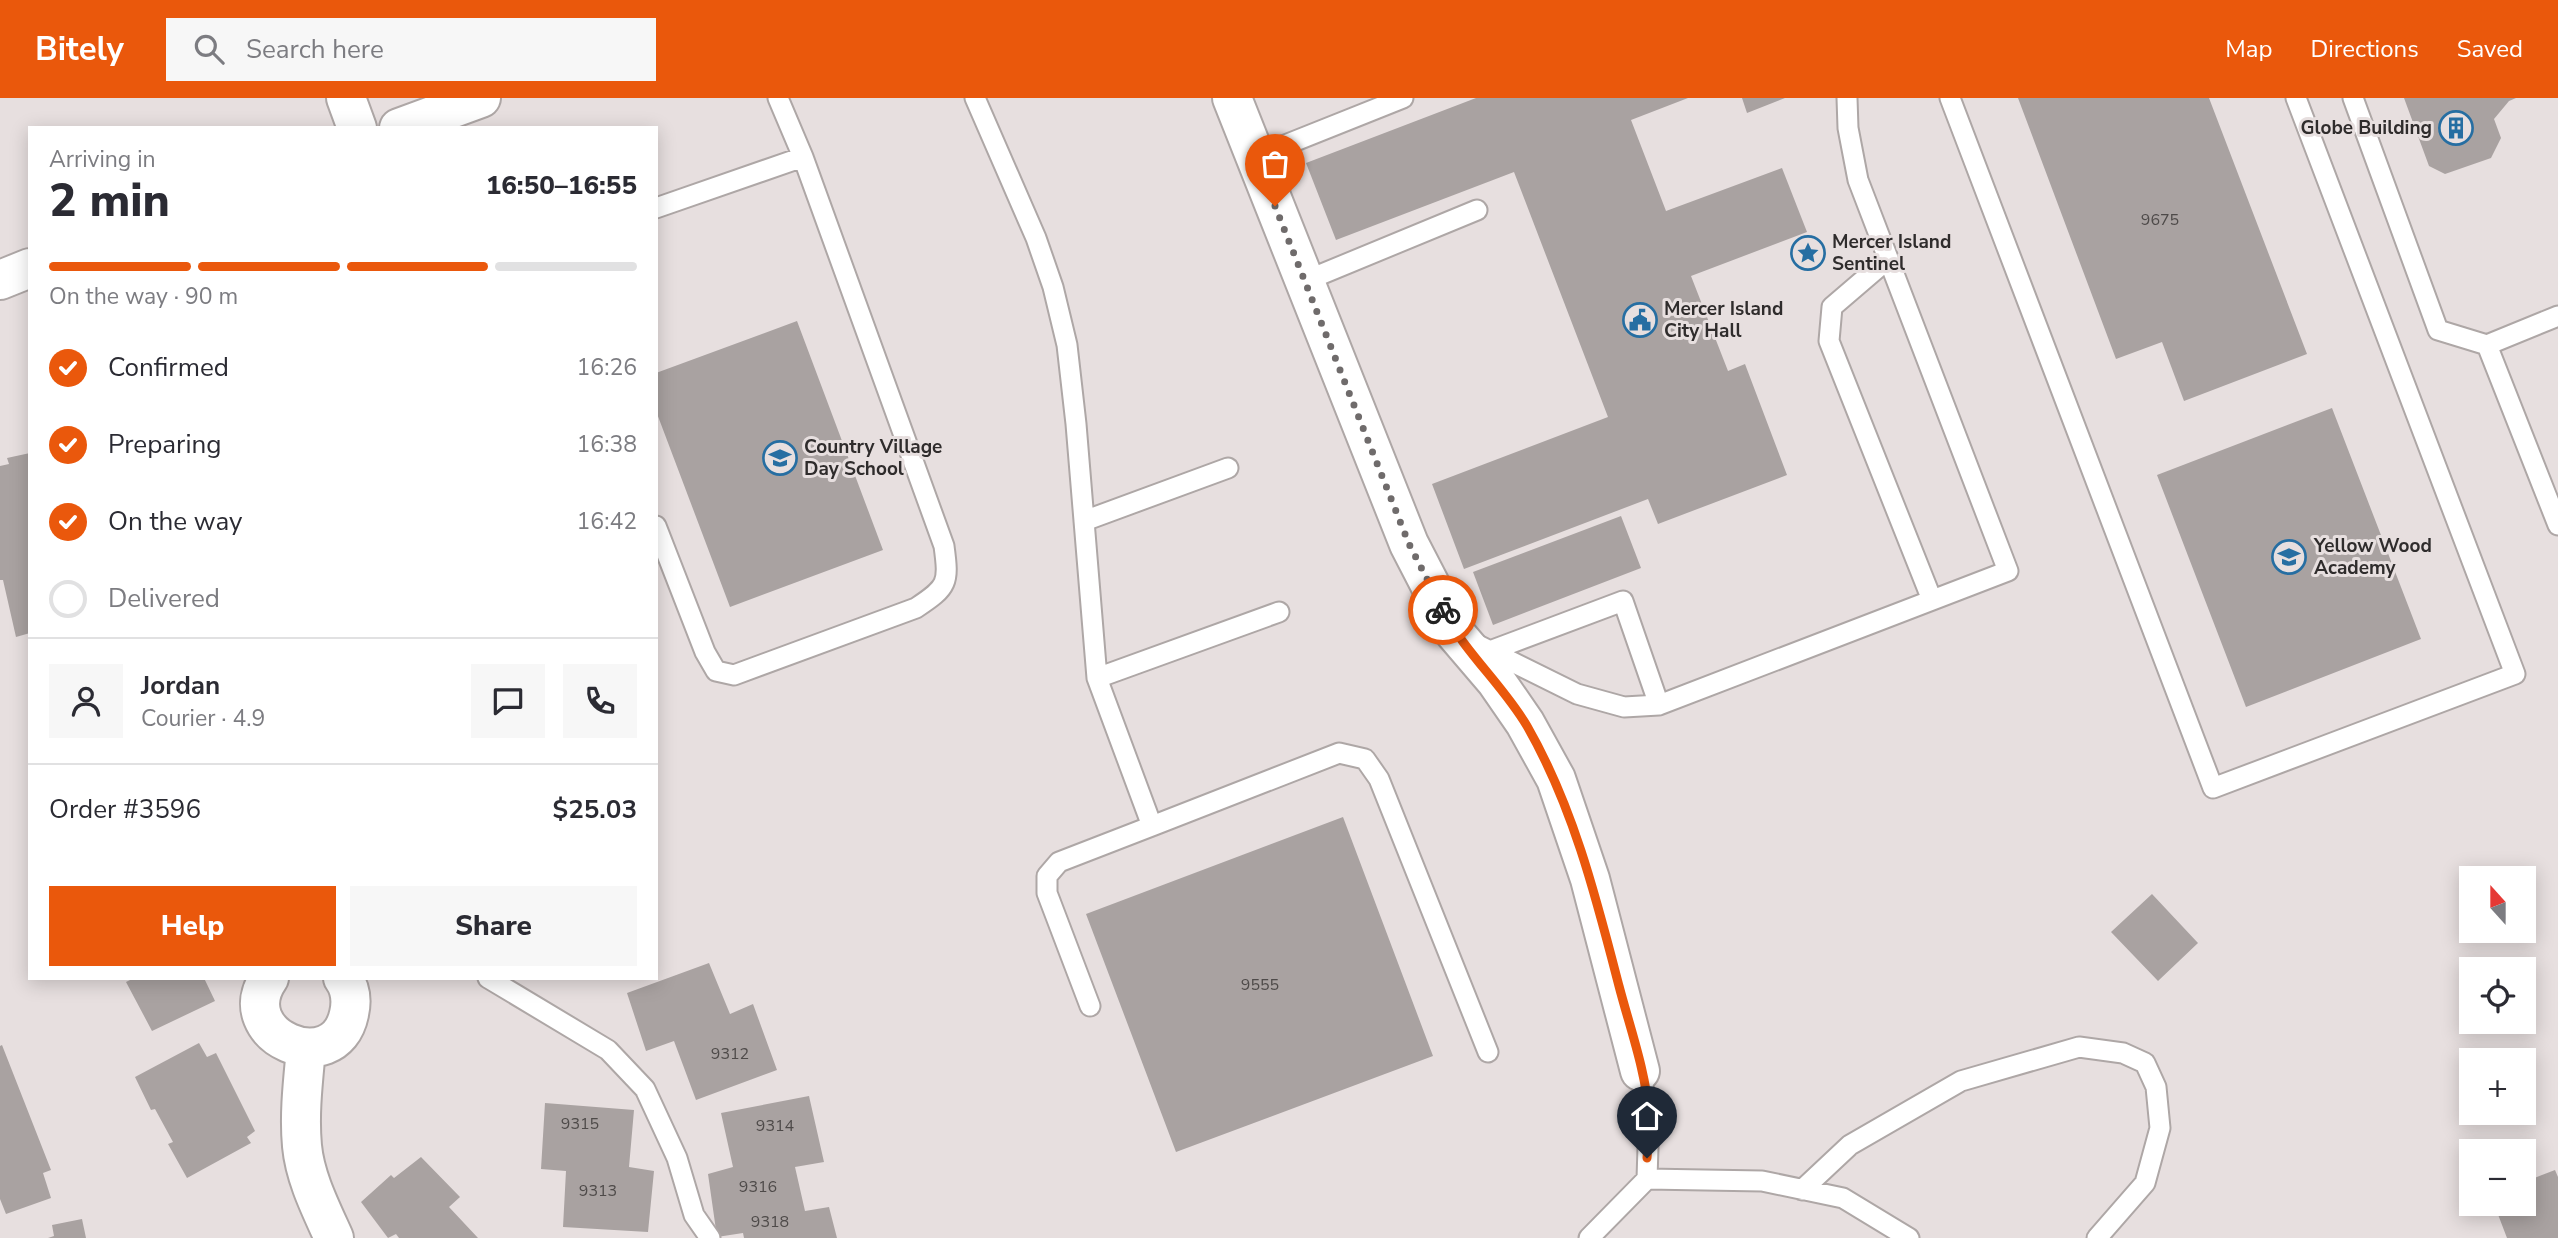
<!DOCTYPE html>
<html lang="en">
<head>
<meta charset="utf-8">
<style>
	:root { --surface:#fff; --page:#f7f7f7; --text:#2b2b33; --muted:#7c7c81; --line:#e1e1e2; --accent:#ea580c }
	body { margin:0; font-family:"Nunito Sans",sans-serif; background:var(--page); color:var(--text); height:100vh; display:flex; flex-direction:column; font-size:26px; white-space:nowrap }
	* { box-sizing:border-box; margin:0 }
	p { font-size:23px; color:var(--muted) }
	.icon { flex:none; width:38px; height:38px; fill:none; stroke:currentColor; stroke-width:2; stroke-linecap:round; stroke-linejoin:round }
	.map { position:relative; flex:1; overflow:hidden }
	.side { position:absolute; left:28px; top:28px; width:630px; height:854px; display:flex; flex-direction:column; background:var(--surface); border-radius:0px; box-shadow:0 4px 18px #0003 }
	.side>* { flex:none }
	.needle { width:46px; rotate:339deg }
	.fabs { position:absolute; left:2459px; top:768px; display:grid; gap:14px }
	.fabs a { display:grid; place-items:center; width:77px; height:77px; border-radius:0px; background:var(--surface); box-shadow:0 4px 18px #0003; font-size:35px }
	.pin { position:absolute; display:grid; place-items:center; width:60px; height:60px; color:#fff; margin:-72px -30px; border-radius:50% 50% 50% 0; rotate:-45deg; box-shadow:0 0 7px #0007 }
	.pin .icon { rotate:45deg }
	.courier { position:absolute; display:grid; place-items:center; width:70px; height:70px; margin:-35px; border:5px solid #ea580c; border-radius:50%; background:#fff; color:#222; box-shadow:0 2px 9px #0007 }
	.overview em { font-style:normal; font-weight:800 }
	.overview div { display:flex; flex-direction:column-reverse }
	.overview { display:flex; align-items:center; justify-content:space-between; height:119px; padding:0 21px }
	h1 { font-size:46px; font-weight:800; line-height:52px }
	.bar { display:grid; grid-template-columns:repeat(4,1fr); gap:10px 7px; align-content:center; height:84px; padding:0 21px }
	.bar i { height:9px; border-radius:5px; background:var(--line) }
	.bar .current { background:var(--accent) }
	.bar p { grid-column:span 4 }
	.line { display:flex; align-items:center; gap:18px; padding:0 21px; border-top:2px solid var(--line) }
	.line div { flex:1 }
	.round { display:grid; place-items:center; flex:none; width:74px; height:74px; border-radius:0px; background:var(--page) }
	ol { padding:0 21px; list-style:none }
	li { display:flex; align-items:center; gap:21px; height:77px }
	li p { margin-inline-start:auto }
	li .icon { padding:7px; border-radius:50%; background:var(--accent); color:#fff; stroke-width:4 }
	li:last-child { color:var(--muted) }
	li i { width:38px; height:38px; border:4px solid var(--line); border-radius:50% }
	.button { display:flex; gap:14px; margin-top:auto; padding:14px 21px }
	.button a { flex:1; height:80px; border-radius:0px; background:var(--accent); color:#fff; font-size:28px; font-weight:800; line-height:80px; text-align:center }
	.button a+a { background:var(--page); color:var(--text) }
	header { display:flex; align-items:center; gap:42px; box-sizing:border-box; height:98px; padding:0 35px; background:var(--accent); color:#fff }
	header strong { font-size:33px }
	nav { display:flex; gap:38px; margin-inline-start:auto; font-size:24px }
	.search { width:490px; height:63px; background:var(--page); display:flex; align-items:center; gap:18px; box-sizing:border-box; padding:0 24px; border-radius:0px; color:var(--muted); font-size:26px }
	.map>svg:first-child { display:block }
</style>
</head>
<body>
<header>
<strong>Bitely</strong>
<div class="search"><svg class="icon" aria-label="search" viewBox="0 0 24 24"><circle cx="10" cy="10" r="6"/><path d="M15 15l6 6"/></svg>Search here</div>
<nav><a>Map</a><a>Directions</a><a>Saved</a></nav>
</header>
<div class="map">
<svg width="2558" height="1140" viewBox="0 0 2558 1140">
	<rect width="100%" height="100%" fill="#e7dfdf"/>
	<path fill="#a9a2a1" d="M1476 0H1688L1631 22 1666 113 1782 70 1807 134 1691 178 1728 273 1745 266 1787 377 1658 426 1648 401 1464 471 1432 386 1608 319 1514 74 1336 142 1306 65Z
		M1742 0H1785L1747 15Z
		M2018 0H2209L2307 256 2184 303 2162 244 2116 261Z
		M2404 0H2516L2509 3 2494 21 2501 40 2491 60 2445 76 2429 68Z
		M797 223 883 452 730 509 656 313V275Z
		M2332 310 2421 541 2246 609 2157 377Z
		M30 355V535L16 539 3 482H0V368L9 366 7 360Z
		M1621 418 1641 470 1493 527 1473 474Z
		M1343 719 1433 958 1176 1054 1086 816Z
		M2152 796 2198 845 2158 883 2111 834Z
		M709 865 730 916 753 906 777 972 696 1002 674 943 646 953 627 895Z
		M134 880H204L215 903 152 933 126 884Z
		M199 945 207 959 216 955 255 1033 247 1039 251 1045 187 1080 168 1046 173 1044 155 1011 151 1012 135 979Z
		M2 947 51 1072 43 1075 51 1100 6 1116 0 1101V948Z
		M809 998 824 1064 795 1069 805 1113 829 1109 837 1140H744L743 1135 717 1139 708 1076 733 1069 721 1015Z
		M545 1005 634 1012 629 1069 654 1073 648 1134 563 1129 566 1073 541 1071Z
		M421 1059 460 1099 449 1109 478 1140H399L396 1136 388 1140 361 1104 391 1077 394 1080Z
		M2555 1072 2558 1079V1140H2507L2494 1106H2524V1084Z
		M82 1121 86 1140H48L54 1138 52 1127Z"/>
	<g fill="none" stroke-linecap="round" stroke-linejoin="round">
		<g stroke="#aea7a6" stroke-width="23">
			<path id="service" d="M975 0 1036 140 1053 189 1067 247 1076 326 1097 580 1152 728 1059 764 1047 778V795L1090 908
				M1950 0 2213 690 2515 576 2296 0
				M2353 0 2438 232 2487 247 2558 218
				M1255 59 1403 0
				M656 110 803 59
				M1888 161 1832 209 1829 243 1932 502
				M1305 183 1477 112
				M2487 247 2558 427
				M1084 423 1228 370
				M656 428 705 554 716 573 734 577 916 510C948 489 949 485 944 448L803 59 778 0
				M1478 547 1577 596 1624 609 1659 607 2008 473 1858 82 1848 30 1847 0
				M1490 553 1623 503 1659 607
				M1097 580 1279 514
				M1152 728 1339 655 1365 661 1379 681 1488 954
				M488 880 608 952 645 991 677 1060 694 1117 710 1140
				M1640 973 1649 1017 1647 1081
				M1802 1092 1850 1047 1961 983 2079 949 2123 955 2145 965 2156 989 2160 1030 2145 1085 2097 1140
				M1589 1140 1647 1081 1762 1083 1843 1100 1909 1140"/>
		</g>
		<g stroke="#aea7a6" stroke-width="42">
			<path id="minor" d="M1232 0 1409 446 1455 535 1496 583 1525 625 1556 681 1590 781 1640 973
				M269 880C229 938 335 983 349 916 352 903 351 891 343 880
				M306 951C303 983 299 1016 302 1048 305 1080 321 1111 334 1140"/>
		</g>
		<g stroke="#aea7a6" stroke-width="42">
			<path id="tertiary" d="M346 0 357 30
				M399 30 481 0
				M0 182 30 170"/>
		</g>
		<use href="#service" stroke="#fff" stroke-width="19"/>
		<use href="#minor" stroke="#fff" stroke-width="38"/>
		<use href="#tertiary" stroke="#fff" stroke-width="38"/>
	</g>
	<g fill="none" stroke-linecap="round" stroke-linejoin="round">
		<path stroke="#6f6b6b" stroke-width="7" stroke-dasharray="0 12.6" d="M1275 108 1409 446 1443 512"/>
		<path stroke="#ea580c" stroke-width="9" d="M1443 512C1465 555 1502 586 1527 628 1573 708 1596 799 1619 888 1630 930 1646 974 1649 1017 1650 1031 1648 1046 1647 1060"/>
	</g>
	<defs>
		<g id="building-ring" transform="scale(1.75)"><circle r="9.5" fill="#e7dfdf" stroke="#266ea2" stroke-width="1.5"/><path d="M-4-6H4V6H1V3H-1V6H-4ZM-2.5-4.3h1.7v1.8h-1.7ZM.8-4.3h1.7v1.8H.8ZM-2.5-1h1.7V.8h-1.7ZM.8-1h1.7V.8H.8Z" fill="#266ea2"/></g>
		<g id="sight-ring" transform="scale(1.75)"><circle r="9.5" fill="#e7dfdf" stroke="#266ea2" stroke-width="1.5"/><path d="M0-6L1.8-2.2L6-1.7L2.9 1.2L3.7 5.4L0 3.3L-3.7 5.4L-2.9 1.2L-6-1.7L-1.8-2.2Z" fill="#266ea2"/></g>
		<g id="civic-ring" transform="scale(1.75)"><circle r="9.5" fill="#e7dfdf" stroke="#266ea2" stroke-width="1.5"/><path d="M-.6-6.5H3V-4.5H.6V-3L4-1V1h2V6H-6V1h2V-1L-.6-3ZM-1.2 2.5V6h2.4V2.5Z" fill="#266ea2"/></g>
		<g id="school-ring" transform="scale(1.75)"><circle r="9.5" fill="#e7dfdf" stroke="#266ea2" stroke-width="1.5"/><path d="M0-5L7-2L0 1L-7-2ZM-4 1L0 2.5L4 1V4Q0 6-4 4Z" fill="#266ea2"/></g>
	</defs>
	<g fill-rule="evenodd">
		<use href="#building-ring" x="2456" y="30"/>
		<use href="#sight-ring" x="1808" y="155"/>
		<use href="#civic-ring" x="1640" y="222"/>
		<use href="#school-ring" x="780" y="360"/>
		<use href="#school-ring" x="2289" y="459"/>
	</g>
	<g text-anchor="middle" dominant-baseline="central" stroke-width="6" stroke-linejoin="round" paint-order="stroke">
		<g font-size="16" fill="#4e4a49">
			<text x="2160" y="122">9675</text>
			<text x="1260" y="887">9555</text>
			<text x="730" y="956">9312</text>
			<text x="580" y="1026">9315</text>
			<text x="775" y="1028">9314</text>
			<text x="758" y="1089">9316</text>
			<text x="598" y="1093">9313</text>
			<text x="770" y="1124">9318</text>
		</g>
		<g font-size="19" font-weight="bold" fill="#2f2c2c" stroke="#e7dfdf" text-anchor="start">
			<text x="2432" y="30" text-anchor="end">Globe Building</text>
			<text x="1832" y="144">Mercer Island<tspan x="1832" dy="22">Sentinel</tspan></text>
			<text x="1664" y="211">Mercer Island<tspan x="1664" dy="22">City Hall</tspan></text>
			<text x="804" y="349">Country Village<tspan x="804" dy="22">Day School</tspan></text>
			<text x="2314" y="448">Yellow Wood<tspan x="2314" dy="22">Academy</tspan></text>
		</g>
	</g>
</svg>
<div class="fabs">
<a><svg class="needle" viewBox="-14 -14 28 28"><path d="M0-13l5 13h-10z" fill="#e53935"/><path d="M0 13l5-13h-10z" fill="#7c7c81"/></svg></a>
<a><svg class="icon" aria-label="locate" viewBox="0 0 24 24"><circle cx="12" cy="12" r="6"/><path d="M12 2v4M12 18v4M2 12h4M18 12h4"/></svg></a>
<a>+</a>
<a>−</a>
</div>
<div class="pin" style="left:1275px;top:108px;background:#ea580c"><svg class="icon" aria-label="bag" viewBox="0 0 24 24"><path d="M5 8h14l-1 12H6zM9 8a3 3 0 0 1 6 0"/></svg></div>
<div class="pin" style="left:1647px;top:1060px;background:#1f2937"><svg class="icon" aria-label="home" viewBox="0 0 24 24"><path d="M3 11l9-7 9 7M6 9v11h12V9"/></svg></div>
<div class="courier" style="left:1443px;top:512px"><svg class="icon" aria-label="bike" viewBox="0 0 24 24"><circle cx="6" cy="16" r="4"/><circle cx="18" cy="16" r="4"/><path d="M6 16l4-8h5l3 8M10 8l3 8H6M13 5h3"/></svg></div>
<section class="side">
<div class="overview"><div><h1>2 min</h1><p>Arriving in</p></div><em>16:50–16:55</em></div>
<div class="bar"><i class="current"></i><i class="current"></i><i class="current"></i><i></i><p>On the way · 90 m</p></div>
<ol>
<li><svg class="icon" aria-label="check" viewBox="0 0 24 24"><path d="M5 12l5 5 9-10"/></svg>Confirmed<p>16:26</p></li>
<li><svg class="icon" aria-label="check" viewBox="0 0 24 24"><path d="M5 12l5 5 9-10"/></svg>Preparing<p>16:38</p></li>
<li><svg class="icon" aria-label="check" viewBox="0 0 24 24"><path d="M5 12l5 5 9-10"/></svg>On the way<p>16:42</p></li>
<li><i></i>Delivered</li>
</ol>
<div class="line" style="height:126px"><a class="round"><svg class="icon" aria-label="person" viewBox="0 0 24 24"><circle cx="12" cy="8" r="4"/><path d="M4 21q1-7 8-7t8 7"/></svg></a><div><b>Jordan</b><p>Courier · 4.9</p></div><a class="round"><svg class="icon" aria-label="chat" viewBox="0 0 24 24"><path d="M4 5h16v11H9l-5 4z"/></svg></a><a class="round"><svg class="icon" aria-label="phone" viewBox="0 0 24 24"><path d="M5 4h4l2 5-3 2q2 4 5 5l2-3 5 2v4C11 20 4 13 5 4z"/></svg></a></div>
<div class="line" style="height:91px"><div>Order #3596</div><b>$25.03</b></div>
<div class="button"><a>Help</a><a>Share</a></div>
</section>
</div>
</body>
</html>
